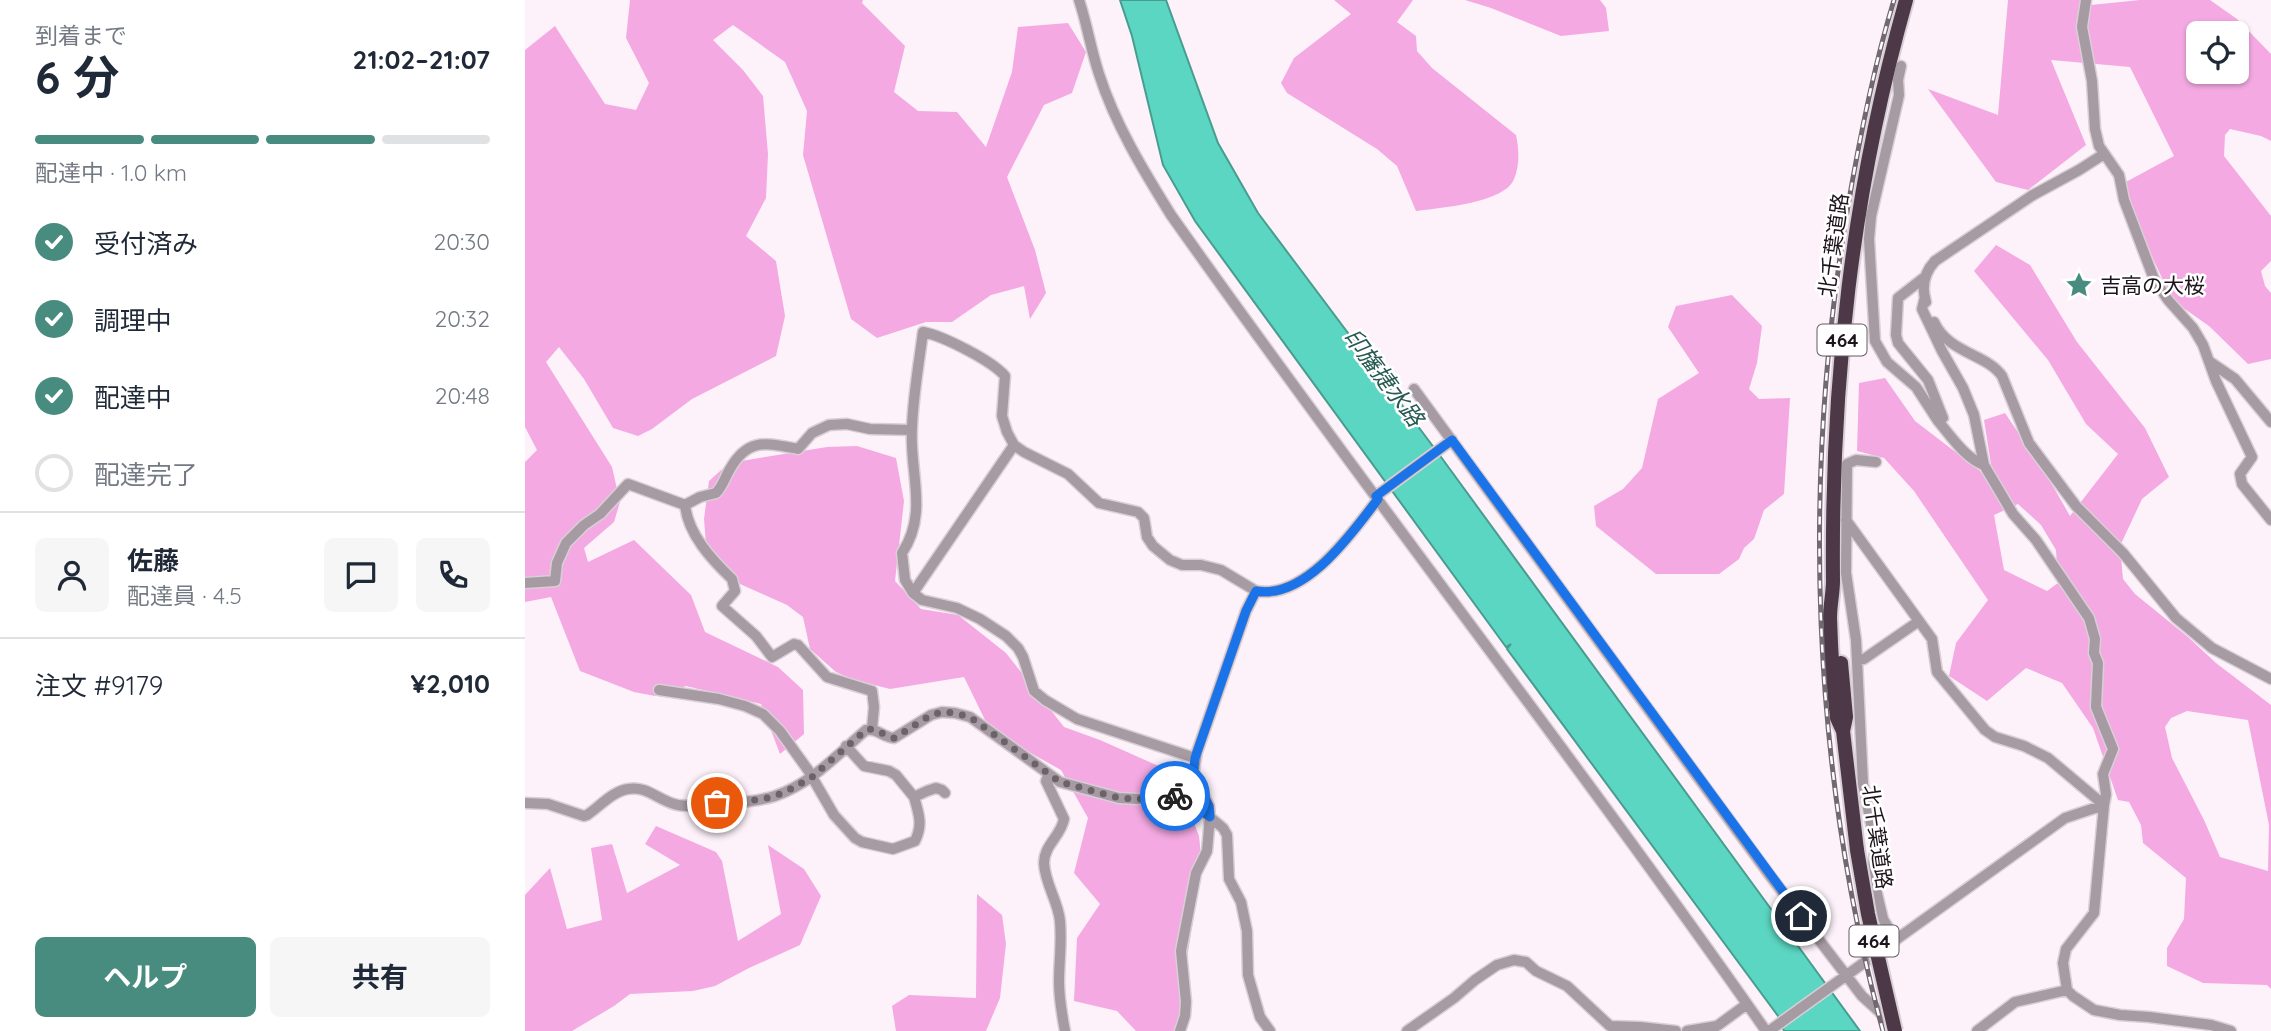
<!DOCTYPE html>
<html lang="ja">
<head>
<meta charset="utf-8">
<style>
	:root { --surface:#fff; --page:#f6f6f7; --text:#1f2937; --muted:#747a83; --line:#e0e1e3; --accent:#488c80 }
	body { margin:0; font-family:Quicksand,"Noto Sans JP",sans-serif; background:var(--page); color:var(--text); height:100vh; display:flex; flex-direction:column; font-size:26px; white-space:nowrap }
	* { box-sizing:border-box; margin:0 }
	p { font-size:23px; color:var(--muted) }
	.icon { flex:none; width:38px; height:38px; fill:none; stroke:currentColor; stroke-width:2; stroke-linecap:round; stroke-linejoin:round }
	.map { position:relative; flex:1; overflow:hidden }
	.side { display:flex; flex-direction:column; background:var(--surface); width:525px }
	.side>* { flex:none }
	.buttons { position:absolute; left:1661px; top:21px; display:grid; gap:14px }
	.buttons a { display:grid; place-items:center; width:63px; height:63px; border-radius:10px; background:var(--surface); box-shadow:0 2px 5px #0004; font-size:35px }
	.pin { position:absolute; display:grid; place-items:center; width:60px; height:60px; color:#fff; margin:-30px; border:4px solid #fff; border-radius:50%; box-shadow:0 2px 7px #0007 }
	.courier { position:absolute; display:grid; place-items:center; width:70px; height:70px; margin:-35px; border:5px solid #1a73e8; border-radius:50%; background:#fff; color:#222; box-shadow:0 2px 9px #0007 }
	.headline em { font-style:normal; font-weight:700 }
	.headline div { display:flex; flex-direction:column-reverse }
	.headline { display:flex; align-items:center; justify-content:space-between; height:119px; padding:0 35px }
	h1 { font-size:46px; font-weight:700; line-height:52px }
	.bar { display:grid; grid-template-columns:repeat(4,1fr); gap:10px 7px; align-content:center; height:84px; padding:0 35px }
	.bar i { height:9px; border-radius:5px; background:var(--line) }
	.bar .active { background:var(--accent) }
	.bar p { grid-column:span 4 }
	.line { display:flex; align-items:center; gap:18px; padding:0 35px; border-top:2px solid var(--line) }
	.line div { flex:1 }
	.round { display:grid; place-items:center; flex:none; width:74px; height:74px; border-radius:10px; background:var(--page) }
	ol { padding:0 35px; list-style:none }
	li { display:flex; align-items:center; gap:21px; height:77px }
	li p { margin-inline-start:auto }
	li .icon { padding:7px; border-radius:50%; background:var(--accent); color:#fff; stroke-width:4 }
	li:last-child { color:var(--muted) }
	li i { width:38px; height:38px; border:4px solid var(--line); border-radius:50% }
	.action { display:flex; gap:14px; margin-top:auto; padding:14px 35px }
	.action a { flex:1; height:80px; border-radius:10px; background:var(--accent); color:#fff; font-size:28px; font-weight:700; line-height:80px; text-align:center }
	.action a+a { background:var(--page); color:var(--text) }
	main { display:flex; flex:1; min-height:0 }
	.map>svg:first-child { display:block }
</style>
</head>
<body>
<main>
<section class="side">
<div class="headline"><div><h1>6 分</h1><p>到着まで</p></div><em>21:02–21:07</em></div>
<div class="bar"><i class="active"></i><i class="active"></i><i class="active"></i><i></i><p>配達中 · 1.0 km</p></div>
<ol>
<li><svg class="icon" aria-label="check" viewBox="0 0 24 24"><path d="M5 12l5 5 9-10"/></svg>受付済み<p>20:30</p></li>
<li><svg class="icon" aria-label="check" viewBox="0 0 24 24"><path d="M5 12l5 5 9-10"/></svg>調理中<p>20:32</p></li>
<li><svg class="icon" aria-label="check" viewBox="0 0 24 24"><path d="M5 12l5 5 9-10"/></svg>配達中<p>20:48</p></li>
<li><i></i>配達完了</li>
</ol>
<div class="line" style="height:126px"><a class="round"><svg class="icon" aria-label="person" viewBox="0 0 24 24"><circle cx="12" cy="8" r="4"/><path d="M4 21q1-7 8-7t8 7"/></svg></a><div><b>佐藤</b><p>配達員 · 4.5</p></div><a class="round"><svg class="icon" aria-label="chat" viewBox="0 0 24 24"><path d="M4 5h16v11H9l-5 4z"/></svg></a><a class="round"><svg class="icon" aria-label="phone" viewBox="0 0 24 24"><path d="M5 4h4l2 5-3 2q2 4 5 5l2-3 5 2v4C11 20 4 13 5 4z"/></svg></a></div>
<div class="line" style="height:91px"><div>注文 #9179</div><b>¥2,010</b></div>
<div class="action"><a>ヘルプ</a><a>共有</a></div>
</section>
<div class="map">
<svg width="1746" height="1031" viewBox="0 0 1746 1031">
	<rect width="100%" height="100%" fill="#fdf2fa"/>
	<path fill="#f4a9e2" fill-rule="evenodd" d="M105 0H338L337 3 380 46 369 92 393 111 432 112 461 147 487 72 493 27 543 23 561 52 547 93 519 105 482 177 510 250 521 293 505 319 499 286 466 295 427 322H401L352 338 326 319 278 155 282 111 260 62 208 25 188 40 218 70 238 96 243 154 241 198 221 236 251 261 260 316 251 356 167 399 127 429 113 436 88 428 59 379 34 347 21 362 87 467 95 502 89 522 59 548 63 562 109 540 166 595 180 632 253 667 278 690 279 734 255 754 236 704 161 686 130 696 109 692 55 671 26 597 0 602V462L12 450 0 427V50L30 26 80 104 111 110 124 83 101 38Z
		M809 0H888L872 22 891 36 892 51 907 68 991 135C994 149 995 165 989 179 980 203 914 208 891 211L872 166 852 149 762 93 756 83 769 58 826 14Z
		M940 0H1075L1081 8 1084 31 1036 36 966 8Z
		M1483 0H1561L1566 5 1615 0H1685L1712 19 1746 54V141L1736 136 1705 129 1700 135 1699 156 1746 216V261L1736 271 1740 286 1746 293V359L1723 364 1684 326 1647 300 1621 243 1599 183 1649 156 1605 67 1526 60 1561 145 1503 190 1471 182 1403 89 1473 115ZM1673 33H1712V72H1673Z
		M1471 245 1505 265 1552 342 1620 428 1644 477 1617 499 1595 546 1598 579 1610 594 1663 637 1691 663 1746 705V989L1742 985 1678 983 1642 966V948L1659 919 1661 878 1618 843 1616 825 1604 802 1593 800 1568 728 1537 683 1501 668 1462 701 1424 676 1431 643 1463 600 1389 491 1359 458 1332 451 1334 383 1360 378 1390 421 1458 473 1467 471 1459 420 1480 413 1521 474 1545 516 1593 454 1561 424 1523 360 1449 271ZM1493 504 1516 525 1531 550 1533 583 1522 591 1479 570 1469 515ZM1662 711 1723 720 1744 825 1743 871 1695 857 1679 820 1647 758 1640 727 1646 718Z
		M1207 295 1237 326 1232 363 1224 389 1234 399 1265 398 1259 494 1239 510 1229 539 1219 548 1214 559 1194 574H1131L1071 526 1069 506 1098 489 1117 468 1133 399 1174 373 1143 327 1151 306Z
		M332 446 371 458 379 501 370 581 396 609 433 615 481 653 539 727 575 740 638 768 653 782 674 836 677 865 657 989 660 1031H611L592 1011 549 1001 552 938 575 904 549 873 563 818 536 770 493 746 460 720 439 677 365 689 326 679 311 672 285 649 278 617 262 605 215 584 181 544 179 519 184 481 204 463 302 447Z
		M131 826 191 852 197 861 213 941 256 914 243 845 279 869 296 896 275 945 224 968 190 986 168 991 105 994 89 1006 47 1031H0V895L25 868 42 929 77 920 66 848 87 844 102 893 155 865 120 844Z
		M452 894 477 915 481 944 475 998 461 1031H371L367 1006 384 995 451 998Z"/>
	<path fill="#5bd6c2" stroke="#499c90" stroke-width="2" d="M595 0H641L693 143 733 213 916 457 1335 1031H1259L1253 1016 982 649 986 644 981 647 670 221 638 165 607 36Z"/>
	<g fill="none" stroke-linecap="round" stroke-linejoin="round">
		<g stroke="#d9cfd6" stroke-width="13">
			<path id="minor" d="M554 0C562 24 566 50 574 74 590 124 618 170 646 215 840 490 1048 755 1241 1031
				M1561 0 1557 27 1567 81 1570 129 1574 146 1594 175 1599 200 1629 279 1643 300 1668 328 1678 345 1691 381 1727 457 1715 474 1717 484 1746 520
				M1376 66 1373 80 1374 95 1346 216 1344 239 1350 341 1362 362 1391 387 1413 421 1418 418 1403 380 1373 343 1371 335 1373 298 1400 277
				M1401 302C1396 286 1399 273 1410 261L1508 195 1554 170 1579 154
				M1409 322C1423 353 1462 354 1477 376L1504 443 1551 506 1598 553 1651 618 1687 648 1746 679
				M1685 362 1710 379 1746 422
				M889 389 1246 877 1337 996 1359 1016 1367 1026
				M1413 421C1426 436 1440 458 1459 465
				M1351 462 1331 460 1322 464 1321 573 1331 640 1338 784 1351 848 1347 870 1353 898 1358 919 1370 939
				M851 496 927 440
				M160 505C163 534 186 559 207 579L210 591 197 606 231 636 247 657 269 644 273 645 302 677 347 691 349 707 347 729
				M1321 520 1407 639 1412 672 1460 730 1470 737 1499 746 1523 758 1579 805 1569 913 1541 949 1538 963 1542 990 1548 996 1569 1010 1595 1015 1624 1017 1686 1025 1706 1031
				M0 583 30 581 32 563 41 543 59 525 75 514 103 484 160 505 175 497 191 493C198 486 200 477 205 469 223 437 242 443 273 449L287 433 304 425 322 424 345 429 386 430
				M388 593 489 445
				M1332 660 1339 659 1394 621
				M134 690 194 699 220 706 238 714 255 731 283 770 309 815 330 838 337 842 368 849 390 841C398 825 394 814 389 797
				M321 746 339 766 364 771 371 775 389 797 402 791 411 788 417 790 420 793
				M670 758 552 719 520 700 509 691 498 657 493 648 481 636 455 619 432 608 397 600 388 593 380 580 377 553C404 513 384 472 387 428 388 396 394 363 398 332 418 336 466 360 480 376L477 416 482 432 489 445 499 452 543 474 574 503 613 512 619 518 622 537 628 546 645 560 657 565H676L696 570 731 591
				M523 776 521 781 539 819C536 836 519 845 519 863 520 884 533 901 535 921 537 942 534 962 534 982 534 999 537 1015 540 1031
				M0 803 23 804 59 816 62 815C74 807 88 791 103 789 122 785 135 802 153 805 171 808 232 802 250 796 287 783 312 755 341 730 352 728 358 737 369 738L406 715 417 712 430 713 445 717 535 782 594 798 613 799 649 796 668 803 698 828 702 835 704 879 716 902 722 931 723 975 735 1017 745 1031
				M655 1031 660 1016 661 1002 656 951 671 873 682 851 685 817 684 806 668 776 672 752 721 611 731 591C780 600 827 533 853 499
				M882 1031 929 998 950 980 972 965 989 960 1001 962 1011 971 1042 986 1085 1026 1115 1027 1151 1031
				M1162 1031 1192 1026 1222 1004
				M1244 1031 1540 818 1579 805 1581 794 1578 774 1588 749 1571 707 1573 663 1569 653 1570 639 1564 618 1511 540 1488 514 1459 465 1449 415 1438 388 1417 351 1397 309 1400 297
				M1452 1031 1490 1002 1542 990"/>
		</g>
		<g stroke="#d9cfd6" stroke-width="18">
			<path id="highway" d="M1316 663 1321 717 1318 731 1332 850
				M1318 731 1312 718C1308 685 1306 651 1305 618 1305 605 1308 593 1308 581 1306 382 1327 192 1381 0"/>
		</g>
		<use href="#minor" stroke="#a69ba3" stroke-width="10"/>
		<use href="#highway" stroke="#4d3848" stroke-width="14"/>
		<g stroke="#726870" stroke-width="5">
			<path id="rail" d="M1358 1031C1286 767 1277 482 1322 212 1334 141 1348 69 1369 0"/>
		</g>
		<use href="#rail" stroke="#fff" stroke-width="2.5" stroke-dasharray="8" stroke-linecap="butt"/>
		<g stroke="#d9cfd6" stroke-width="18" stroke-linecap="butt">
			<path id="highway-bridge" d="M1332 850 1343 914 1370 1031"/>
		</g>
		<use href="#highway-bridge" stroke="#4d3848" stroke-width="14"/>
	</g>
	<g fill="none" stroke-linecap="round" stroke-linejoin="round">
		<path stroke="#6c626a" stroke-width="7" stroke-dasharray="0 12.6" d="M192 803 229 800 248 797 264 790 287 777 341 730 347 729 369 738 406 715 417 712 430 713 445 717 535 782 594 798 613 799 650 796"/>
		<path stroke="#1a73e8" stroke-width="9" d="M650 796 668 803 685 817 684 806 668 776 670 758 721 611 731 591C781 600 827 533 853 499L851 496 927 440 1276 916"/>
	</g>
	<defs>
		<g id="sight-bare" transform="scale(2.1)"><path d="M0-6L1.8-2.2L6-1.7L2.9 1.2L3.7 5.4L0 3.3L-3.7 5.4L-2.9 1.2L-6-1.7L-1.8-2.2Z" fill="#488c80" stroke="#fff" stroke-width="2.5" paint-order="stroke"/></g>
	</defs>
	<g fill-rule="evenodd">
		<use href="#sight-bare" x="1554" y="285"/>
	</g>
	<g text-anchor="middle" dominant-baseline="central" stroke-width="5" stroke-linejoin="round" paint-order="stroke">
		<g fill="#fff" stroke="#625b60" stroke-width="2">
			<rect x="1292.5" y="324.5" width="49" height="31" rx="5"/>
			<rect x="1324.5" y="925.5" width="49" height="31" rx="5"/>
		</g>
		<g font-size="19" font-weight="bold" fill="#1e151c">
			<text x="1317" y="340">464</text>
			<text x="1349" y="941">464</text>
		</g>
		<g font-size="21" fill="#1e151c" stroke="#fff">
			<text transform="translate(1308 245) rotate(-82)">北千葉道路</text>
			<text transform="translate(1353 837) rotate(82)">北千葉道路</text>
		</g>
		<g font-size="21" fill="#1e151c" stroke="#fff" text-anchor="start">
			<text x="1575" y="285">吉高の大桜</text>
		</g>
		<g font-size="23" font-style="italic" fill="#275b52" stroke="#fff">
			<text transform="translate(859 377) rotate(53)">印旛捷水路</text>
		</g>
	</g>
</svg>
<div class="buttons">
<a><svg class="icon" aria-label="locate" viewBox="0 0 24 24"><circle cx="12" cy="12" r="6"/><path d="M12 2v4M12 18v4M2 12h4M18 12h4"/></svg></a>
</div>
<div class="pin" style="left:192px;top:803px;background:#ea580c"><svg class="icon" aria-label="bag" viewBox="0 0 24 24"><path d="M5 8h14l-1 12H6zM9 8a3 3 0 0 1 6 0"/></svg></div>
<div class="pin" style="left:1276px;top:916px;background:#1f2937"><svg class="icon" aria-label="home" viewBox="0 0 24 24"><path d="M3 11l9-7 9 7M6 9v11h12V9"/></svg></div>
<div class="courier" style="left:650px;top:796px"><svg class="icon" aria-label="bike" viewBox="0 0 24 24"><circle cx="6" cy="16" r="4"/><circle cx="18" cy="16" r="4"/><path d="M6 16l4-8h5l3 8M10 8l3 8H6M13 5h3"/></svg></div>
</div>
</main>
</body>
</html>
